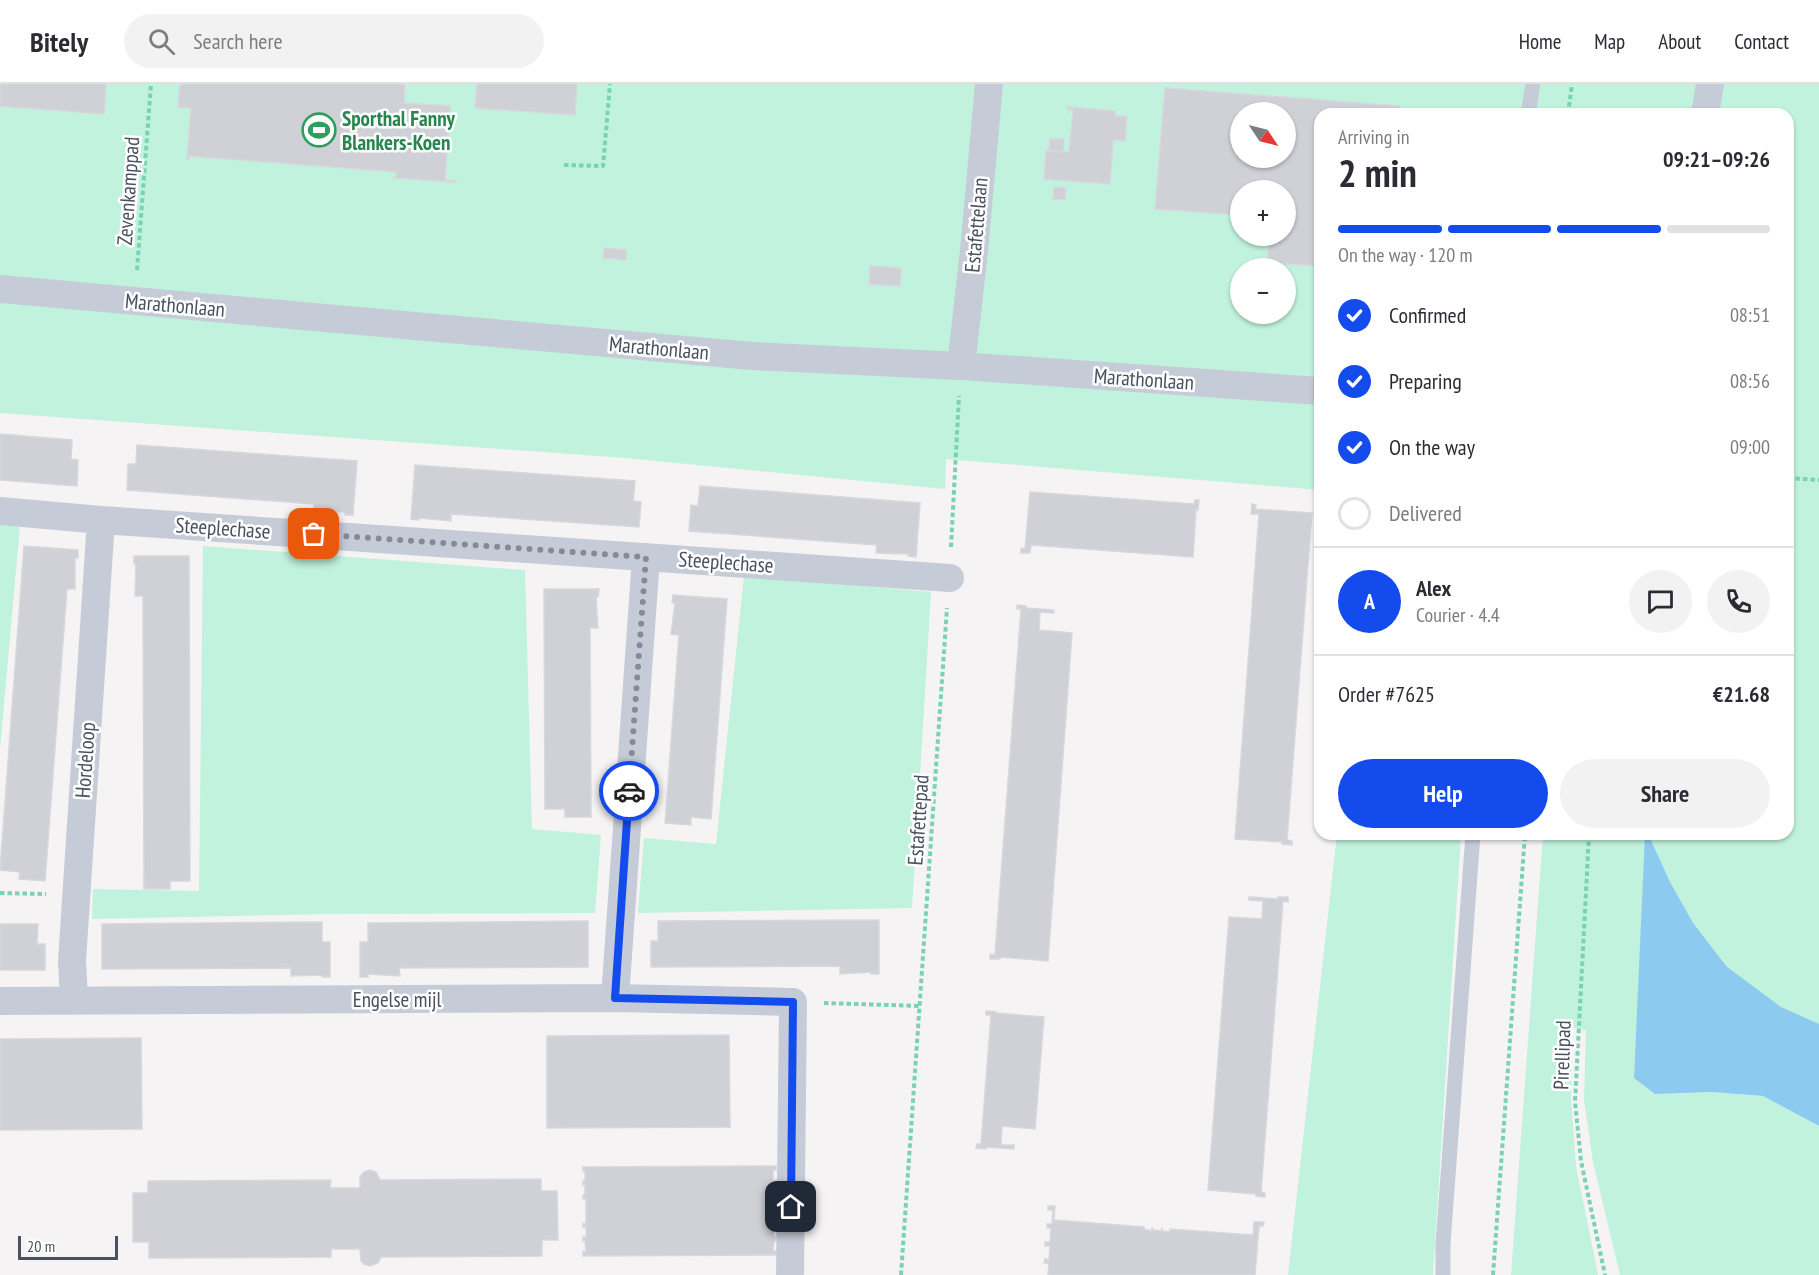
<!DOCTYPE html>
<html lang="en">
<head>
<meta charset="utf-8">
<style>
	:root { --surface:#fff; --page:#f2f2f3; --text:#2b2b33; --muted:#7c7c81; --line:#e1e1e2; --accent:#144bed }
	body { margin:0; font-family:"PT Sans Narrow",sans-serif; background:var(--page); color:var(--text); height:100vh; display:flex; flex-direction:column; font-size:22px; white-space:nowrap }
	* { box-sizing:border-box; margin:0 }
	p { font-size:20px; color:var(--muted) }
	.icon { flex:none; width:33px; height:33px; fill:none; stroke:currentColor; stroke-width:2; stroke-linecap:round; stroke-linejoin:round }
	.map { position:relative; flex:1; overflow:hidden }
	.side { position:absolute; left:1314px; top:24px; width:480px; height:732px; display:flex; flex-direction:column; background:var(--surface); border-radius:18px; box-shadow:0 2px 4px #0004 }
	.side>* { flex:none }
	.needle { width:39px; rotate:125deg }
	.controls { position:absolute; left:1230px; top:18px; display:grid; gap:12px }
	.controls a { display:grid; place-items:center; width:66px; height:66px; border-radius:50%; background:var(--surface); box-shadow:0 2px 4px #0004; font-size:30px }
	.scale { position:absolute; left:18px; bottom:15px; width:100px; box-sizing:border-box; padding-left:6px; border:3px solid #495161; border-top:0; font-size:16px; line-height:21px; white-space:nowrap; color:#495161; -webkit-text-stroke:4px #fff; paint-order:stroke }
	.pin { position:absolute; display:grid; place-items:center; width:51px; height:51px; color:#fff; margin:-26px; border-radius:12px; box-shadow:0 3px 9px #0006 }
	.courier { position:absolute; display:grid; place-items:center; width:60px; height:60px; margin:-30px; border:4px solid #144bed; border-radius:50%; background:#fff; color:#222; box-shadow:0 2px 8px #0007 }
	.summary em { font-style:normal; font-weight:700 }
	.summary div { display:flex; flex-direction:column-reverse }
	.summary { display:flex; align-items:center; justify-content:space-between; height:102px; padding:0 24px }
	h1 { font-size:39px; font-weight:700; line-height:45px }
	.bar { display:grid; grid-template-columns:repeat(4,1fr); gap:9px 6px; align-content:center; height:72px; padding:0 24px }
	.bar i { height:8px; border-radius:4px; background:var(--line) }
	.bar .selected { background:var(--accent) }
	.bar p { grid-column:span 4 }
	.line { display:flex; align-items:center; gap:15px; padding:0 24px; border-top:2px solid var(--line) }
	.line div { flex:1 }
	.round { display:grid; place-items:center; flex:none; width:63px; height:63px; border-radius:32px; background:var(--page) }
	ol { padding:0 24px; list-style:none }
	li { display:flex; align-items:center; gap:18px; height:66px }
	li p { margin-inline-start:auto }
	li .icon { padding:6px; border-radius:50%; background:var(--accent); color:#fff; stroke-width:4 }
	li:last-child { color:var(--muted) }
	li i { width:33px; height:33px; border:3px solid var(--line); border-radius:50% }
	.action { display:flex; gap:12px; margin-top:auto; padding:12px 24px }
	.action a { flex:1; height:69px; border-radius:36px; background:var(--accent); color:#fff; font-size:24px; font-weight:700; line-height:69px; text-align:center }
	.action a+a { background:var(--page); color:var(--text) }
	header { display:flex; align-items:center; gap:36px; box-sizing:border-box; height:84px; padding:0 30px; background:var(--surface); border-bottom:2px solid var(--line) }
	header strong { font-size:28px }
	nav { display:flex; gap:33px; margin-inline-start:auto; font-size:21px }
	.search { width:420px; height:54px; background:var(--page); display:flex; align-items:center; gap:15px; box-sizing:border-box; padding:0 21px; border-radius:33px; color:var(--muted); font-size:22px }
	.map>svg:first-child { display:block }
</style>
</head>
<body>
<header>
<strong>Bitely</strong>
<div class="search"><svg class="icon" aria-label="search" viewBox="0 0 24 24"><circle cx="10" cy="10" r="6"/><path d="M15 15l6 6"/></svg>Search here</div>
<nav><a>Home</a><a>Map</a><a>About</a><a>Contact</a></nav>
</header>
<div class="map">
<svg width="1819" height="1191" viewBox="0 0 1819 1191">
	<rect width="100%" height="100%" fill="#f5f3f3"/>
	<path fill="#c1f2dd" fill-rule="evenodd" d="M0 0H1819V978L1636 953 1634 994 1655 1010 1711 1008 1763 1012 1819 1042V1191H1620L1593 1078 1584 1016 1586 946 1572 944 1571 1013 1576 1082 1598 1191H1511L1543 750H1788V30H1320V406L946 375 945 405 625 374 0 329ZM1240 28H1286V74H1240ZM1240 106H1286V152H1240ZM1240 184H1286V230H1240Z
		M0 440 20 441 0 665Z
		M203 462 525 486 532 745 601 751 595 829 327 830 92 835 93 805 199 807Z
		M744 492 931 508 912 824 638 829 644 754 716 760Z
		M1337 750H1461L1433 1191H1288Z"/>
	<path fill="#8dcaf0" d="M1645 750H1648L1670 798 1693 839 1727 883 1781 923 1819 940V1042L1763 1012 1711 1008 1655 1010 1634 994Z"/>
	<path fill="#cfd1d7" stroke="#d7d7de" stroke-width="1.5" fill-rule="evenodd" d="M0 0H106L104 30 0 22Z
		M180 0H405L404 19 450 22 445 96 456 97 455 98 394 94 396 92 397 88 189 72V75H187L191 24 178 23Z
		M477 0H577L575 31 475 24Z
		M1165 4 1400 22 1399 30H1320V182L1267 179 1270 152H1286V106H1240V131L1155 125ZM1240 28H1286V74H1240Z
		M1067 23 1115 27V32H1127L1125 57 1113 56 1110 100 1044 95 1046 66 1069 68 1073 26 1068 25Z
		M1050 55H1064L1063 68 1049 67Z
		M1054 103 1066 104 1065 116 1053 115Z
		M604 164 626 166V176L603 174Z
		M870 182 901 184 900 202 869 200Z
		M0 350 72 356 71 375 78 376 77 402 0 396Z
		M137 361 357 377 353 431H345V428L314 427V420L127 406 128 380H136Z
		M415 381 635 397 633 417 641 418 639 443 451 430V437L419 434V436L411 435Z
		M700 402 920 419 916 473 908 472V470L876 469 877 461 689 447 691 421 698 422Z
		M1030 408 1194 420 1195 416H1199L1198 426 1196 425 1193 473 1031 461 1030 469H1021V464L1025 465Z
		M1252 420 1256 421 1255 425 1312 429 1287 756 1292 757V761L1282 760V758L1235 755 1259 430H1251Z
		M24 462 78 466V474H75V505H67L45 797 19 795 20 788 0 786Z
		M134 472H189L190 797H170V805H144L143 512H135L136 480H134Z
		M544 505H599L598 513H596L598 544H590L591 733H565V725H545Z
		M673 511 727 515 711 735 691 733V741L665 739 679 551 671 550 675 519H672Z
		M1017 521 1026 522V524L1054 526V529L1040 528 1039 546 1072 549 1048 877 1000 873V875H990V870L995 871 1021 525H1017Z
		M1249 813 1278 815V813H1288V818L1283 817 1261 1108 1265 1109V1113L1256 1112V1110L1208 1106 1229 833 1262 835 1263 817 1249 816Z
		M879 836V890H871V888L840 890V882L651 883V857H658V837Z
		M588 837V883L399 884 400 892 368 890V893H360V858H368V839Z
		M322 838V858H330V893H322V891L291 892V884L102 885V840Z
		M0 840H38L37 860H45V886H0Z
		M986 927 996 928V929L1044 933 1035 1045 1002 1042 1001 1061H1014V1065L986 1063V1065L976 1064 977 1060H981L991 931H986Z
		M729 951 730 1043 547 1044V952Z
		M141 954 142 1045 0 1046V955Z
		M776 1082V1086H773V1097L776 1096V1100H774L773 1111 776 1110V1115L773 1114V1139L776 1138V1143L773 1142 774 1153H776V1157H774L773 1167H776V1171L583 1172V1167L586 1168 585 1157H583V1153H586V1143H583V1139L586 1140V1115H583V1111H585V1101H583V1097H585V1087H583V1083Z
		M370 1086 376 1088 380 1096 541 1095V1107H557L558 1156H542V1172L381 1173 378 1179 370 1182 364 1180 361 1177 360 1165H331V1173L149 1174V1158H133V1109H148V1097L331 1096 330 1104H360V1093L364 1088Z
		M1048 1122H1055L1054 1136 1144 1143V1145L1152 1147V1143L1153 1146 1161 1147 1162 1144V1147L1170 1148V1145L1253 1151 1254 1138H1264L1263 1142H1259L1255 1191H1048L1049 1179H1044L1045 1175 1049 1176 1050 1162H1045V1158H1050L1051 1144H1047V1140H1052L1053 1126H1048Z"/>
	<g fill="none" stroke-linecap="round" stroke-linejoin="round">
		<path stroke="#77d2b6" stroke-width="4" stroke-dasharray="4.5 3" stroke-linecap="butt" d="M1568 30 1572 0
			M564 81 603 82 610 0
			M137 186 151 0
			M1788 394 1819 396
			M951 463 959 312
			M1589 750 1575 1018 1581 1077 1605 1191
			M0 809 46 810
			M824 919 920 922
			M901 1191 947 524
			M1493 1191 1525 750"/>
		<path stroke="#c6ccd7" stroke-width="15" d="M1528 30 1533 0
			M1443 1191V1160L1473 750"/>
		<path stroke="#c6ccd7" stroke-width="28" d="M1705 30 1710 0
			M0 205 752 272 961 282 1320 307
			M961 282 974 167 989 0
			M0 427 101 436 950 494
			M615 914 646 473
			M74 916 72 877 101 436
			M0 917 615 914 793 918 790 1191"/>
	</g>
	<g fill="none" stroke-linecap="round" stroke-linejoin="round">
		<path stroke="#858a94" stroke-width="6" stroke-dasharray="0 10.8" d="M314 450 646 473 629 707"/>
		<path stroke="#144bed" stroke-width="8" d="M629 707 615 914 793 918 791 1123"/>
	</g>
	<defs>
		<g id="stadium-ring" transform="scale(1.725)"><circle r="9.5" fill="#fff" stroke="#2e9e5b" stroke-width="1.5"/><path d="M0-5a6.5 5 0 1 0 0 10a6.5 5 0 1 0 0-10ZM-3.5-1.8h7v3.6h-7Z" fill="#2e9e5b"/></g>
	</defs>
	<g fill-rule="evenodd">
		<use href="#stadium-ring" x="319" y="46"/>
	</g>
	<g text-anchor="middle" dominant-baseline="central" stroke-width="5" stroke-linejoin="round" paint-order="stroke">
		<g font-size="21" font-weight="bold" fill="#27864d" stroke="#fff" text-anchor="start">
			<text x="342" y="34">Sporthal Fanny<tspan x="342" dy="24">Blankers-Koen</tspan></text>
		</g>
		<g font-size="21" fill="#495161" stroke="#fff">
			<text transform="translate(128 107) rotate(-86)">Zevenkamppad</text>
			<text transform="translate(976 141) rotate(-85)">Estafettelaan</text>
			<text transform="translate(175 221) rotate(5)">Marathonlaan</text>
			<text transform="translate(659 264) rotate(5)">Marathonlaan</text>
			<text transform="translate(1144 295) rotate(4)">Marathonlaan</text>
			<text transform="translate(223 444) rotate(4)">Steeplechase</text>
			<text transform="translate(726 478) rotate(4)">Steeplechase</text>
			<text transform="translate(85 676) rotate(-86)">Hordeloop</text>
			<text transform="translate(918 736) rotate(-86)">Estafettepad</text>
			<text x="397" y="915">Engelse mijl</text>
			<text transform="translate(1562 971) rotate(-88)">Pirellipad</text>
		</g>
	</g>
</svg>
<div class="controls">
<a><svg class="needle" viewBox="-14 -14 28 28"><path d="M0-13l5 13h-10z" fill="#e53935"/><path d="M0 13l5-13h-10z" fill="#7c7c81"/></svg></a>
<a>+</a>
<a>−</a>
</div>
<div class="scale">20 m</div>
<div class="pin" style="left:314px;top:450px;background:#ea580c"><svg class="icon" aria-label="bag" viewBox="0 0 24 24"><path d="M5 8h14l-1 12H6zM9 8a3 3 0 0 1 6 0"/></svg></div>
<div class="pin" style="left:791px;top:1123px;background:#1f2937"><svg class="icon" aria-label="home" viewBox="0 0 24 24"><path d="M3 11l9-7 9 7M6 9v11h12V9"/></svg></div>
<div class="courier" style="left:629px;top:707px"><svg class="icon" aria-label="car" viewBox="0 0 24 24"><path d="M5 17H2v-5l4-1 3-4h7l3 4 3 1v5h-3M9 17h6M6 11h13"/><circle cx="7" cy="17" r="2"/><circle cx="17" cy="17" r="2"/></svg></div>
<section class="side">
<div class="summary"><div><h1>2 min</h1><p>Arriving in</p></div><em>09:21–09:26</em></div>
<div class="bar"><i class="selected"></i><i class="selected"></i><i class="selected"></i><i></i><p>On the way · 120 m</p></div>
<ol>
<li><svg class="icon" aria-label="check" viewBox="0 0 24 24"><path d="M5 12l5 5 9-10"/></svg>Confirmed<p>08:51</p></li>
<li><svg class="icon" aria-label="check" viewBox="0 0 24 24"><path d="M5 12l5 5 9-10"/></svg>Preparing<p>08:56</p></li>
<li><svg class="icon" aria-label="check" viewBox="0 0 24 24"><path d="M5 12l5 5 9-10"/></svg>On the way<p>09:00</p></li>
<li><i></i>Delivered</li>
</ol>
<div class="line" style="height:108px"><b class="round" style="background:var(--accent);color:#fff">A</b><div><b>Alex</b><p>Courier · 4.4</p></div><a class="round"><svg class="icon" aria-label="chat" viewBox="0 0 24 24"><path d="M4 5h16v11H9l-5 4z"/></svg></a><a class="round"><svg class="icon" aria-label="phone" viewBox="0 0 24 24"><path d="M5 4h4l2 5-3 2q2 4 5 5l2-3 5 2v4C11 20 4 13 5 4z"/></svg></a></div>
<div class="line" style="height:78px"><div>Order #7625</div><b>€21.68</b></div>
<div class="action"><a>Help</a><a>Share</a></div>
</section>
</div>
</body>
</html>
